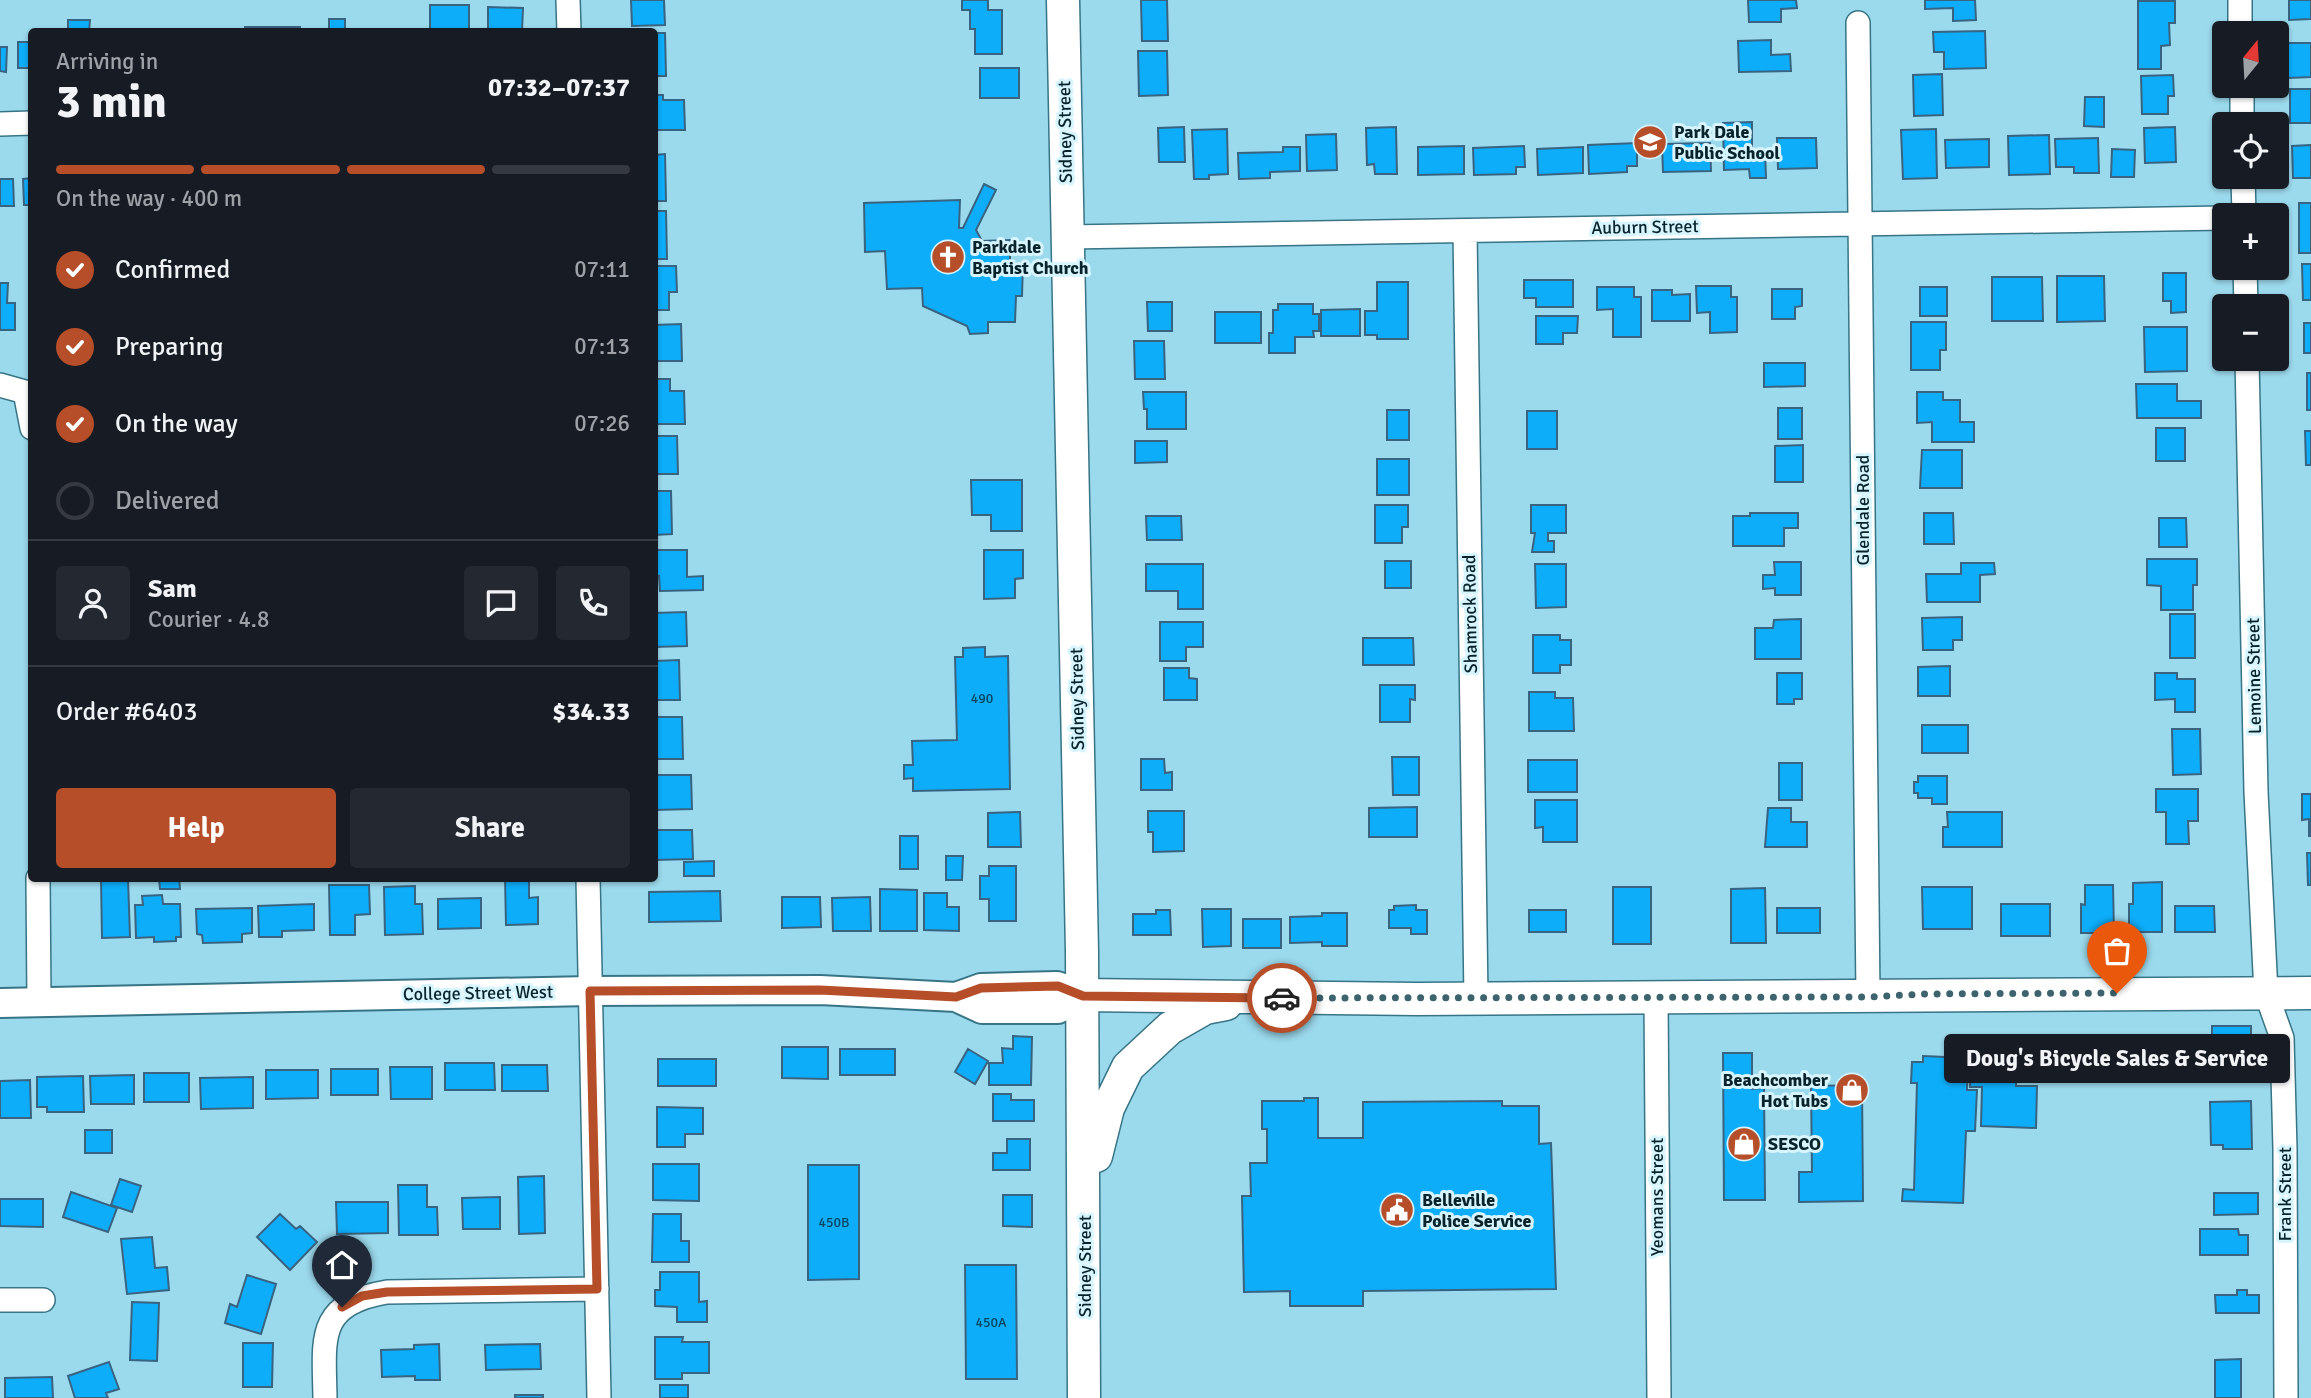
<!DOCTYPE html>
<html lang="en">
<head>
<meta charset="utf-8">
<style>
	:root { --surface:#171b24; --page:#242831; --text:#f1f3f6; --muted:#9ea1a6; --line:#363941; --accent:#b64f29 }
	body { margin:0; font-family:Signika,sans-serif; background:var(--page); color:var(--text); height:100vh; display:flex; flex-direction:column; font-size:26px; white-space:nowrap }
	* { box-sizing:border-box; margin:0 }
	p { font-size:23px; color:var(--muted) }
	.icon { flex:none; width:38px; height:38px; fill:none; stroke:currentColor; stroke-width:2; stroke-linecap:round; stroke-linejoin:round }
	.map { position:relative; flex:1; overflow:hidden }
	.panel { position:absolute; left:28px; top:28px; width:630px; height:854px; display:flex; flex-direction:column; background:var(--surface); border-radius:7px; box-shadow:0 2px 5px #0004 }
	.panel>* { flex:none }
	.needle { width:46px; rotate:18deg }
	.buttons { position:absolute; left:2212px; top:21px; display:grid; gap:14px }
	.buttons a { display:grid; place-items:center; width:77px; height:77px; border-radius:7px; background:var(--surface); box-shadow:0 2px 5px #0004; font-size:35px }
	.pin { position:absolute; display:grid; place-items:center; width:60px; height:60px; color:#fff; margin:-72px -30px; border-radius:50% 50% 50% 0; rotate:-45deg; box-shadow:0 0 7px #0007 }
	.pin .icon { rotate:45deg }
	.courier { position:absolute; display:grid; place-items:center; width:70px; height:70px; margin:-35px; border:5px solid #b64f29; border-radius:50%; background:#fff; color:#222; box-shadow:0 2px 9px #0007 }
	.bubble { position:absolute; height:49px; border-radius:7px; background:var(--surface); box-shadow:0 2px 5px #0004; font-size:23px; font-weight:700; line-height:49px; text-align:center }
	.overview em { font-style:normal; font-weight:700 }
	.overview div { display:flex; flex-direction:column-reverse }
	.overview { display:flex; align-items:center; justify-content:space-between; height:119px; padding:0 28px }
	h1 { font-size:46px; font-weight:700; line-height:52px }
	.bar { display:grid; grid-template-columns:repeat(4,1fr); gap:10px 7px; align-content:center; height:84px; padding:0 28px }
	.bar i { height:9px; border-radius:5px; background:var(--line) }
	.bar .selected { background:var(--accent) }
	.bar p { grid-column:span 4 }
	.line { display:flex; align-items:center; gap:18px; padding:0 28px; border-top:2px solid var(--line) }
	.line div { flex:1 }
	.round { display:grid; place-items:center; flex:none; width:74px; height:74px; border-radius:7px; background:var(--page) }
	ol { padding:0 28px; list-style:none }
	li { display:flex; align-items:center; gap:21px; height:77px }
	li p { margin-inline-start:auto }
	li .icon { padding:7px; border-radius:50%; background:var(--accent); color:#fff; stroke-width:4 }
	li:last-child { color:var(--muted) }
	li i { width:38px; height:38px; border:4px solid var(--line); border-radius:50% }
	.button { display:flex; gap:14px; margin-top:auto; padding:14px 28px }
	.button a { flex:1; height:80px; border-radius:7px; background:var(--accent); color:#fff; font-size:28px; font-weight:700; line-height:80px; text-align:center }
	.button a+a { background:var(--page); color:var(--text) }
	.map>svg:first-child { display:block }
</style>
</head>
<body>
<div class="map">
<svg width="2311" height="1398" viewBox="0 0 2311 1398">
	<rect width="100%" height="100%" fill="#9bd9ec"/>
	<path fill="#0dadfa" stroke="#386482" stroke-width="2" d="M631 0H664L665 25 632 26Z
		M962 0H988V10H1002V54H975V29H970V10H962Z
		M1141 0H1167L1168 41H1142Z
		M1748 0H1796L1797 8 1781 9V22H1749Z
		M1925 0H1975L1976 20 1953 21V8L1925 9Z
		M2289 0H2311V19L2289 20Z
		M2138 1H2175V23H2169L2170 45 2161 46V69H2138Z
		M430 5H469V32H430Z
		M488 7 523 8 522 32H488Z
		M329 19H345V32H329Z
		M68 20H90L89 32H68Z
		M245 27H300V32H245Z
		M176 29 233 30V32H176Z
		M1985 31 1986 68 1944 69V52H1934L1933 32Z
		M654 33H665L666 76H654Z
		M1771 40V55L1790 54 1791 71 1739 72 1738 41Z
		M18 42H32V68H18Z
		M2287 43H2311V77L2288 78Z
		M0 47H7L6 72 0 71Z
		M1138 51H1167L1168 95 1139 96Z
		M980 68H1019V98H980Z
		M1942 74 1943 115 1914 116 1913 75Z
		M2173 75 2174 96H2168V114H2142L2141 76Z
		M2290 89H2311V123H2290Z
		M654 95H663V100H684L685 130H654Z
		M2085 97H2104V127L2084 126Z
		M1752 122V151H1765L1766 178H1750L1749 169 1724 170 1723 123Z
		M1184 127 1185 162H1159L1158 128Z
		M1396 127 1397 174H1375L1374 164 1367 165 1366 128Z
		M2175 127 2176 162 2145 163 2144 128Z
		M1227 129 1228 174 1209 175V179H1194L1192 130Z
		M1936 129 1937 178 1903 179 1901 130Z
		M1336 134 1337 170 1307 171 1306 135Z
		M2049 135 2050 174 2009 175 2008 136Z
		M1777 138H1816L1817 168 1778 169Z
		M2098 138 2099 173H2074V167H2056L2055 139Z
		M1989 139V167L1946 168 1945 140Z
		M1637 143V166H1627V172L1589 174 1588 145Z
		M1710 143 1711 171 1663 172 1662 144Z
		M2311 145V178H2293L2292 146Z
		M1464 146V174L1418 175V147Z
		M1524 146 1525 167H1516V174L1474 175 1473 148Z
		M1283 147H1300V171L1270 172V178L1239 179 1238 153 1283 152Z
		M1583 147V173L1538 175 1537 149Z
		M2112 149 2135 150 2134 177H2111Z
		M665 154 666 201H654V155Z
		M32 178V205H24L23 179Z
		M0 179H13L14 206H0Z
		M984 184 996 190 976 230 982 241 1010 240V263H1023L1022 296H1016L1015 322H988V333L970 334 967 326 923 306 922 288 887 289 885 251 865 252 864 203 960 200 959 228H963Z
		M2299 203H2311V253H2299Z
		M654 211H666L667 259H654Z
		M2302 264H2311V300H2303Z
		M654 266H676L677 292H669V310H654Z
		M2163 273H2186V312L2171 313V301H2163Z
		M2057 276H2104L2105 321 2057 322Z
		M1992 277H2042L2043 321H1992Z
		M1524 280H1573V307H1536V298H1524Z
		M1377 282H1408V339H1377V335H1365V311H1377Z
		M0 283H8L7 303H15V330H0Z
		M1696 286H1731V297H1737V332L1710 333V312L1697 313Z
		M1597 287H1634V297H1641V337H1613V309L1597 310Z
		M1920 287H1947V316H1920Z
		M1772 289H1802V306L1795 307V319H1772Z
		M1652 290H1672V295L1690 294V321H1652Z
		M1147 302H1172V331H1148Z
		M1278 304H1313V314H1319V331H1313L1314 337H1295V353H1269V333H1273V310H1278Z
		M1360 309V336H1321V310Z
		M1215 312H1261V343H1215Z
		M1536 316H1578L1577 333H1563V344H1536Z
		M1911 322H1946V350H1940V370H1911Z
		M2304 323H2311V353H2304Z
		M681 324 682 361H654V325Z
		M2144 327H2187V371L2145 372Z
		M1134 341H1164L1165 379H1135Z
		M1764 363H1805V386L1764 387Z
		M2307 373H2311V410H2307Z
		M654 379H670V391H684L685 424H654Z
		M2136 384H2177V401H2201V418H2137Z
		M1143 392H1186V429H1147V409H1144Z
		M1917 392H1943V400H1960V422H1974V442H1932V422L1917 423Z
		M1778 408H1802V439H1778Z
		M1387 410H1409V440H1387Z
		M1527 411H1557V449H1527Z
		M2156 428H2185V461H2156Z
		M2305 431H2311V465H2306Z
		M654 436H677L678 474H654Z
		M1135 441H1167V462L1135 463Z
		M1803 445V482H1775V446Z
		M1922 450H1962V488H1920Z
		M1377 459H1409V495H1377Z
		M971 480H1022V531H991V515H972Z
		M654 491H671L672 534 654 535Z
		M1375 505H1408V527H1402V543H1375Z
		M1531 505H1566V533H1548V541H1554V552H1532L1535 533H1531Z
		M1750 513H1798V528H1784V546H1733V516H1750Z
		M1924 513H1953L1954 544H1924Z
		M1146 516H1181L1182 540H1147Z
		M2159 518H2186L2187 547H2159Z
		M654 550H687V577L703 576V590L660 591 659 576H654Z
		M984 550H1023V578L1015 579V598L984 599Z
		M2147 559H2197V585H2193V610H2161V586L2147 585Z
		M1385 561H1411V588H1385Z
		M1774 562H1801V595H1775V588L1763 589V575H1775Z
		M1961 563H1994L1995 574 1980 575V602H1927L1926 574H1961Z
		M1146 564H1203V609H1178V591H1146Z
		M1535 564H1566V607L1536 608Z
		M686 612 687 646 654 647V613Z
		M2170 614H2195V658H2170Z
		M1962 617V640H1953V650H1923L1922 618Z
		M1801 619V659H1755V628H1773L1774 620Z
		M1160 622H1203V647H1186V661H1160Z
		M1533 635H1560V640H1571V665H1560V673H1533Z
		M1363 638H1413L1414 665H1363Z
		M985 647V657L1008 656 1010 789 913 791V778L904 779V765H913L912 741 957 740 955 657H963V648Z
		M679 660 680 700H654V661Z
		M1950 666V696H1918V667Z
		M1164 668H1189V678L1197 679V700H1164Z
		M1777 673H1802V699H1794V704H1777Z
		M2155 673H2177V679H2195V712H2175V699L2155 700Z
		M1380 685H1415V700L1410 699V722H1380Z
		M1529 692H1555V698H1573L1574 731H1529Z
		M654 717H682L683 759H654Z
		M1922 725H1968V753H1922Z
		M2172 729H2200L2201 774 2173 775Z
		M1392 757H1419V795H1393Z
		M1141 759H1164L1165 773 1172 772V790H1141Z
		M1528 760H1577V792H1528Z
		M1779 763H1802V800H1779Z
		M654 775H691L692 809 654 810Z
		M1918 776H1947V804H1932V798H1918V793H1914V782H1918Z
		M2156 789H2198V821H2188L2189 844H2166V812H2156Z
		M2302 794H2311V836H2309V819L2302 820Z
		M1535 800H1577V842H1543V827L1535 828Z
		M1417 807V837H1369V808Z
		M1768 808H1791V822H1807V847H1765Z
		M1148 811H1184V851L1153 852V832H1148Z
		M1020 812 1021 847H988V813Z
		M1947 812H2002V847H1943V827H1948Z
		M654 830H692L693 859 654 860Z
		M900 836H918V869H900Z
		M2307 853H2311V885H2308Z
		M946 856H963L962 880H946Z
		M714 861V876H684V862Z
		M989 866H1016V921H989V899H980V876H989Z
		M159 878H179L180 889H160Z
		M505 878H529V898L538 897V924L506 925Z
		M101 879H128L130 937 102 938Z
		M2162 882V932H2129V904H2133V883Z
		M329 885H369L370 914 355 915V935H330Z
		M2085 885H2113L2114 933H2081V904L2085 905Z
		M415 886V904H422L423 934 385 935 384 887Z
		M1613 887H1651V944H1613Z
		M1922 887H1972V929H1923Z
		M1765 888 1766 943H1731V889Z
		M880 889 917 890V931H880Z
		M720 891 721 921 649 922V892Z
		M924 893H947V907H959V931L924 930Z
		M162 895 163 904H180L181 937H176V941L154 942V937L136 938 135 905H143L142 896Z
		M782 897H820L821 927 782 928Z
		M870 897 871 931H833L832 898Z
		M481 898V928L438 929V899Z
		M314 904V930L282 931V937H259L258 906Z
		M2001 904H2050V936H2001Z
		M1416 905V910H1427V934H1411V928H1389V910H1394V906Z
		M2175 906H2214L2215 932H2175Z
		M252 908V933L242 934V942L203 943 202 935 197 934 196 909Z
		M1777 908H1820V933H1777Z
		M1202 909H1231V946L1203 947Z
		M1156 910H1170L1171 935H1133V914H1156Z
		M1529 910H1566V932H1529Z
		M1322 913H1347V946H1322V942L1290 943V917L1322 916Z
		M1243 919H1281V948H1243Z
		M2212 1026H2251V1056H2225V1074H2189V1051H2212Z
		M1013 1036 1032 1037 1031 1085H989V1063H1003L1002 1048 1013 1049Z
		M1971 1040 2018 1042 2016 1086H2037L2036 1128 1981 1126 1982 1087H1970Z
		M782 1047H828V1079L782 1078Z
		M840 1049H895V1075H840Z
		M968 1049 988 1061 975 1084 955 1072Z
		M1723 1053H1752V1089L1764 1088 1765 1200H1724Z
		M1923 1056 1968 1058 1967 1090H1977L1975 1131H1966L1963 1203 1902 1201 1903 1189 1914 1190 1917 1083H1911L1912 1062H1923Z
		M658 1059H716V1086H658Z
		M445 1063H494L495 1090H445Z
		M502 1065H547L548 1091H502Z
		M390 1067H432V1099H391Z
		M331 1069H378V1095H331Z
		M266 1070H318V1098L266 1099Z
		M144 1073H189V1102H144Z
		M134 1075V1104H91L90 1076Z
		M83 1076 84 1112H47V1107H37V1077Z
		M253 1077V1108L201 1109 200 1078Z
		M30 1080 31 1118H0V1081Z
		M1862 1085 1863 1201 1799 1202V1172H1812L1811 1086Z
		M993 1094H1011V1100H1034V1121H993Z
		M1304 1098H1318V1138H1363V1102L1502 1101V1106H1539V1144L1551 1143 1556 1289 1363 1291V1306H1290V1291L1244 1292 1242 1196H1251L1250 1163H1267V1129H1262V1101H1304Z
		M2251 1101 2252 1149H2223V1145H2211L2210 1102Z
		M657 1107 703 1108V1134H685V1147H657Z
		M85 1130H112V1153H85Z
		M1007 1139H1030V1170H993V1153H1007Z
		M653 1164H699V1201L653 1200Z
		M808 1165H859V1279L808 1280Z
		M544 1176 545 1233 519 1234 518 1177Z
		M120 1179 141 1186 132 1212 111 1205Z
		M398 1185H427V1207H437L438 1235H399Z
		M71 1192 117 1208 108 1232 63 1217Z
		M2214 1193H2258V1214L2214 1215Z
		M1003 1195H1032V1227L1003 1226Z
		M500 1197V1229H463L462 1198Z
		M0 1199H43V1227L0 1226Z
		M336 1202H388V1233L337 1234Z
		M280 1214 296 1229 300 1226 317 1242 290 1270 257 1237Z
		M653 1214H681V1241H689V1262H652Z
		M2200 1229H2238L2239 1235H2248V1255H2200Z
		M152 1237 155 1268 167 1267 169 1290 127 1294 121 1239Z
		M965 1265H1016L1017 1379H966Z
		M660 1272H699V1302L707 1301V1322H677V1307L655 1306V1290H660Z
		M247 1275 276 1284 261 1334 225 1323 230 1304 237 1307Z
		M2237 1290H2247V1295H2259V1313H2216L2215 1295H2237Z
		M132 1302 159 1303 157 1361 130 1360Z
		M655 1337H683L682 1342H709V1373H682V1379H655Z
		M243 1343H273L272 1387H243Z
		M439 1344 440 1380H415V1376L382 1377 381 1350 414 1349V1345Z
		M540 1344 541 1369 486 1370 485 1345Z
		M2241 1359V1398H2215V1360Z
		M109 1362 119 1389 106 1393 108 1398H75L68 1376Z
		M52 1377 53 1398H5V1378Z
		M660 1385H688V1398H660Z
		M515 1395H543V1398H515Z"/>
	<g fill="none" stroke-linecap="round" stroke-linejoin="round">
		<g stroke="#377486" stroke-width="26">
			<path id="minor" d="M568 0 569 32
				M2240 0V33
				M1858 23 1868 997
				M2242 86V124
				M0 124 32 123
				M2243 177 2244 215
				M1465 231 1476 998
				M1067 237 2224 218
				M2245 268 2246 306
				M2247 359 2256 792 2266 993 2282 1038 2285 1149 2286 1398
				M0 385 25 392 32 428
				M38 878 39 1002
				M588 878 599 1398
				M1656 997 1659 1398
				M0 1300H43
				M325 1398C324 1338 316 1304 387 1292L597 1289"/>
		</g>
		<g stroke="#377486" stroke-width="32">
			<path id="tertiary" d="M956 997 981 988 1057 986 1082 995
				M0 1003 590 991 820 990 956 997 982 1009H1058L1082 995"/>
		</g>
		<g stroke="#377486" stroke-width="35">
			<path id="secondary" d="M1063 0 1082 952 1084 1398
				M1082 995 1417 999 2311 993
				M1096 1156 1108 1108 1128 1067 1170 1028 1205 1008 1226 1004"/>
		</g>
		<use href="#minor" stroke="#fff" stroke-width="23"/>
		<use href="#tertiary" stroke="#fff" stroke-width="28"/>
		<use href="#secondary" stroke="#fff" stroke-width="32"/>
	</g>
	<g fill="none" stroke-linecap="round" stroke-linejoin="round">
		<path stroke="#3c636e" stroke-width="7" stroke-dasharray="0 12.6" d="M1282 998 1868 997 1924 994 2117 993"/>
		<path stroke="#b64f29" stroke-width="9" d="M342 1307 362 1296 387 1292 597 1289 590 991 820 990 956 997 981 988 1058 986 1083 996 1282 998"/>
	</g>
	<defs>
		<g id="school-disc" transform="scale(1.75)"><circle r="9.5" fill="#b64f29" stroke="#d6f5fe"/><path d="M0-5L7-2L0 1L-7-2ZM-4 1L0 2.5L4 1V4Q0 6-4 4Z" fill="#fff"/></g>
		<g id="church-disc" transform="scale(1.75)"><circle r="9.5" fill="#b64f29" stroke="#d6f5fe"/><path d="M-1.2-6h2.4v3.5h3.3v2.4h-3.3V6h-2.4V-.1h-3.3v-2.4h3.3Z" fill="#fff"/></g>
		<g id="shop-disc" transform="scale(1.75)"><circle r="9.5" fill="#b64f29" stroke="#d6f5fe"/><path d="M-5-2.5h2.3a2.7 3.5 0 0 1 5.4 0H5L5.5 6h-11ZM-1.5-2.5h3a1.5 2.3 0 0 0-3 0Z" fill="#fff"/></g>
		<g id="civic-disc" transform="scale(1.75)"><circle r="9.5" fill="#b64f29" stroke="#d6f5fe"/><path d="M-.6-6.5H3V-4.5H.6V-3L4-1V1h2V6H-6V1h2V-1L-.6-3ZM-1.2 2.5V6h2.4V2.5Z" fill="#fff"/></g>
	</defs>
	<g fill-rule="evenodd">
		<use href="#school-disc" x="1650" y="142"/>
		<use href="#church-disc" x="948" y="257"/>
		<use href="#shop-disc" x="1852" y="1090"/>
		<use href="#shop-disc" x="1744" y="1144"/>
		<use href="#civic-disc" x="1397" y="1210"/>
	</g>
	<g text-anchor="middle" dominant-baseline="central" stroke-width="6" stroke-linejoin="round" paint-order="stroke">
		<g font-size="14" fill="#0a465e">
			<text x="982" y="698">490</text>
			<text x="834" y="1222">450B</text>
			<text x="991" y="1322">450A</text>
		</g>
		<g font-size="18" fill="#09232a" stroke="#d6f5fe">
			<text transform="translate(1065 132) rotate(-91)">Sidney Street</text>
			<text transform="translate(1645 227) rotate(-1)">Auburn Street</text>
			<text transform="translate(1863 510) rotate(-90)">Glendale Road</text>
			<text transform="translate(1470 614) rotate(-91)">Shamrock Road</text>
			<text transform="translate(2254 676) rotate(-91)">Lemoine Street</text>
			<text transform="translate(1077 699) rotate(-91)">Sidney Street</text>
			<text transform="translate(478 993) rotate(-1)">College Street West</text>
			<text transform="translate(2285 1194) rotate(-90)">Frank Street</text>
			<text transform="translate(1657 1197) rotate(-90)">Yeomans Street</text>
			<text transform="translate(1085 1266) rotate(-90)">Sidney Street</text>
		</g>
		<g font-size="18" font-weight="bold" fill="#09232a" stroke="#d6f5fe" text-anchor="start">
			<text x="1674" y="132">Park Dale<tspan x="1674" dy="21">Public School</tspan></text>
			<text x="972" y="247">Parkdale<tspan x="972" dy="21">Baptist Church</tspan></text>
			<text x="1828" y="1080" text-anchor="end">Beachcomber<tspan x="1828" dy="21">Hot Tubs</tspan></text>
			<text x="1768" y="1144">SESCO</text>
			<text x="1422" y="1200">Belleville<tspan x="1422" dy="21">Police Service</tspan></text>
		</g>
	</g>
</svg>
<div class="buttons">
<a><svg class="needle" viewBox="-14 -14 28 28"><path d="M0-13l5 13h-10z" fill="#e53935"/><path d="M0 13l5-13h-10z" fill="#9ea1a6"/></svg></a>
<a><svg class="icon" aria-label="locate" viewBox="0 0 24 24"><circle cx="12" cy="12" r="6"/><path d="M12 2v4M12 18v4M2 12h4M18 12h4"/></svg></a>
<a>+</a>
<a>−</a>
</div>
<div class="pin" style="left:2117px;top:993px;background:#ea580c"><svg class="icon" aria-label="bag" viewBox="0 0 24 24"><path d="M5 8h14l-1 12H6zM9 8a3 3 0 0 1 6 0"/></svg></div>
<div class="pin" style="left:342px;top:1307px;background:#1f2937"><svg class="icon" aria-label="home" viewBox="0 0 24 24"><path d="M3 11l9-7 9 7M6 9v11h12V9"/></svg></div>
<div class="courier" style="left:1282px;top:998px"><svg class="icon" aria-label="car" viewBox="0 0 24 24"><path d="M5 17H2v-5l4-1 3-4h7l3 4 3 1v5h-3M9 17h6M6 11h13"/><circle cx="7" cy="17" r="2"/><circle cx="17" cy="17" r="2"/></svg></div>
<div class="bubble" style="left:1944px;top:1034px;width:346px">Doug's Bicycle Sales &amp; Service</div>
<section class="panel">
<div class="overview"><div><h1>3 min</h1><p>Arriving in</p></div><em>07:32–07:37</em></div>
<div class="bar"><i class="selected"></i><i class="selected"></i><i class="selected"></i><i></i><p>On the way · 400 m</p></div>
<ol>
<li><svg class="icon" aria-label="check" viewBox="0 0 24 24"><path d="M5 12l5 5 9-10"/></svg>Confirmed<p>07:11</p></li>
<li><svg class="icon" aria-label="check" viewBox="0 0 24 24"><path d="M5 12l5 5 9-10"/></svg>Preparing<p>07:13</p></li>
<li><svg class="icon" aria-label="check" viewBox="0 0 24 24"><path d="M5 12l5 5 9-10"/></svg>On the way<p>07:26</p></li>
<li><i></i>Delivered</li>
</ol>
<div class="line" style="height:126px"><a class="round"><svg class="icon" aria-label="person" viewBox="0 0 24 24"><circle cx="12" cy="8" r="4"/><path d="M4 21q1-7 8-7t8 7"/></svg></a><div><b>Sam</b><p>Courier · 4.8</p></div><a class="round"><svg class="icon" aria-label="chat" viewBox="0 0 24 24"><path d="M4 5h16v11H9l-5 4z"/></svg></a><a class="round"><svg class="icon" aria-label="phone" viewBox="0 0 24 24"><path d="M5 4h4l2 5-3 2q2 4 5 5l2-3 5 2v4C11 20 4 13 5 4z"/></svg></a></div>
<div class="line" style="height:91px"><div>Order #6403</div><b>$34.33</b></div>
<div class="button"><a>Help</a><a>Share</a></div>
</section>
</div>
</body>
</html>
